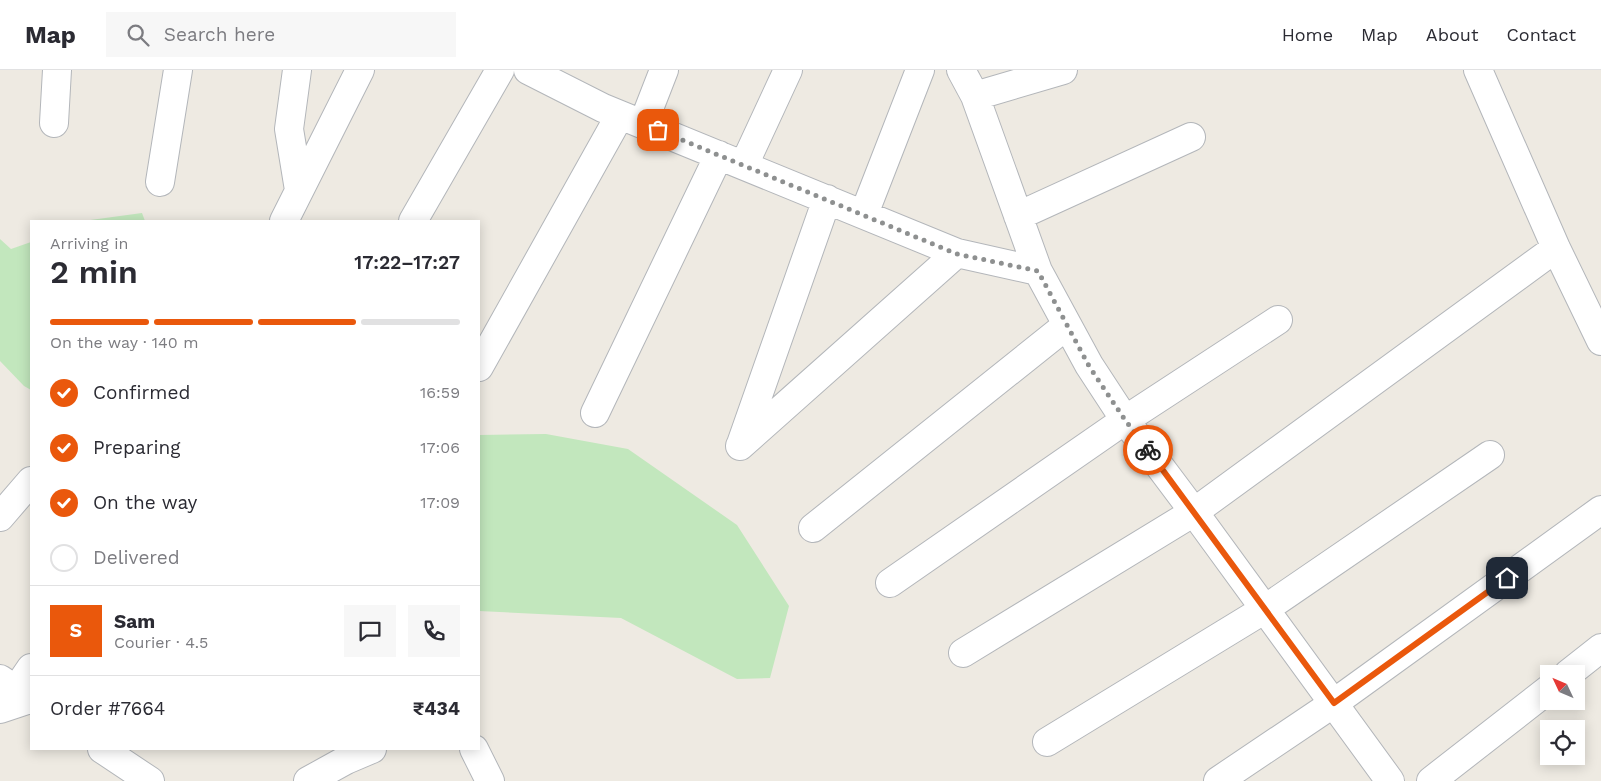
<!DOCTYPE html>
<html lang="en">
<head>
<meta charset="utf-8">
<style>
	:root { --surface:#fff; --page:#f7f7f7; --text:#2b2b33; --muted:#7c7c81; --line:#e1e1e2; --accent:#ea580c }
	body { margin:0; font-family:"Work Sans",sans-serif; background:var(--page); color:var(--text); height:100vh; display:flex; flex-direction:column; font-size:19px; white-space:nowrap }
	* { box-sizing:border-box; margin:0 }
	p { font-size:16px; color:var(--muted) }
	.icon { flex:none; width:28px; height:28px; fill:none; stroke:currentColor; stroke-width:2; stroke-linecap:round; stroke-linejoin:round }
	.map { position:relative; flex:1; overflow:hidden }
	.sheet { position:absolute; left:30px; top:150px; width:450px; height:530px; display:flex; flex-direction:column; background:var(--surface); border-radius:0px; box-shadow:0 2px 12px #0003 }
	.sheet>* { flex:none }
	.needle { width:32px; rotate:314deg }
	.fabs { position:absolute; left:1540px; top:595px; display:grid; gap:10px }
	.fabs a { display:grid; place-items:center; width:45px; height:45px; border-radius:0px; background:var(--surface); box-shadow:0 2px 12px #0003; font-size:25px }
	.pin { position:absolute; display:grid; place-items:center; width:42px; height:42px; color:#fff; margin:-21px; border-radius:10px; box-shadow:0 2px 8px #0006 }
	.courier { position:absolute; display:grid; place-items:center; width:50px; height:50px; margin:-25px; border:4px solid #ea580c; border-radius:50%; background:#fff; color:#222; box-shadow:0 1px 6px #0007 }
	.overview em { font-style:normal; font-weight:600 }
	.overview div { display:flex; flex-direction:column-reverse }
	.overview { display:flex; align-items:center; justify-content:space-between; height:85px; padding:0 20px }
	h1 { font-size:32px; font-weight:600; line-height:38px }
	.bar { display:grid; grid-template-columns:repeat(4,1fr); gap:8px 5px; align-content:center; height:60px; padding:0 20px }
	.bar i { height:6px; border-radius:4px; background:var(--line) }
	.bar .selected { background:var(--accent) }
	.bar p { grid-column:span 4 }
	.line { display:flex; align-items:center; gap:12px; padding:0 20px; border-top:1px solid var(--line) }
	.line div { flex:1 }
	.round { display:grid; place-items:center; flex:none; width:52px; height:52px; border-radius:0px; background:var(--page) }
	ol { padding:0 20px; list-style:none }
	li { display:flex; align-items:center; gap:15px; height:55px }
	li p { margin-inline-start:auto }
	li .icon { padding:5px; border-radius:50%; background:var(--accent); color:#fff; stroke-width:4 }
	li:last-child { color:var(--muted) }
	li i { width:28px; height:28px; border:2px solid var(--line); border-radius:50% }
	header { display:flex; align-items:center; gap:30px; box-sizing:border-box; height:70px; padding:0 25px; background:var(--surface); border-bottom:1px solid var(--line) }
	header strong { font-size:24px }
	nav { display:flex; gap:28px; margin-inline-start:auto; font-size:18px }
	.search { width:350px; height:45px; background:var(--page); display:flex; align-items:center; gap:12px; box-sizing:border-box; padding:0 18px; border-radius:0px; color:var(--muted); font-size:19px }
	.map>svg:first-child { display:block }
</style>
</head>
<body>
<header>
<strong>Map</strong>
<div class="search"><svg class="icon" aria-label="search" viewBox="0 0 24 24"><circle cx="10" cy="10" r="6"/><path d="M15 15l6 6"/></svg>Search here</div>
<nav><a>Home</a><a>Map</a><a>About</a><a>Contact</a></nav>
</header>
<div class="map">
<svg width="1601" height="711" viewBox="0 0 1601 711">
	<rect width="100%" height="100%" fill="#eeeae2"/>
	<path fill="#c2e7bd" d="M142 143 145 151H83Z
		M0 169 11 179 31 172V320L24 316 0 291Z
		M546 364 628 379 737 455 789 536 770 608 737 609 621 548 479 541V365Z"/>
	<g fill="none" stroke-linecap="round" stroke-linejoin="round">
		<g stroke="#b3b6ba" stroke-width="30">
			<path id="minor" d="M297 0 289 59 299 120
				M528 0 603 38 957 183 1038 201
				M961 0 975 26 1038 201 1089 295 1125 350 1194 442 1390 711
				M1478 0 1556 178 1601 271
				M975 26 1063 0
				M54 53 57 0
				M643 54 664 0
				M744 95 788 0
				M160 112 178 0
				M864 144 920 0
				M1018 146 1191 67
				M284 151 360 0
				M413 151 500 0
				M479 297 620 45
				M595 343 719 85
				M741 374 827 129
				M740 376 957 183
				M0 447 31 411
				M813 458 1067 255
				M890 513 1125 350 1278 250
				M963 583 1194 442 1556 178
				M1568 604 1601 578
				M0 609 31 630
				M16 620 31 598
				M0 639 30 629
				M1047 672 1265 539 1490 385
				M102 679 150 711
				M474 679 490 711
				M308 711 346 690 372 679
				M1218 711 1334 633 1601 440
				M1431 711 1549 619"/>
		</g>
		<use href="#minor" stroke="#fff" stroke-width="28"/>
	</g>
	<g fill="none" stroke-linecap="round" stroke-linejoin="round">
		<path stroke="#8e9090" stroke-width="5" stroke-dasharray="0 9" d="M658 60 957 184 1038 201 1089 296 1125 350 1148 380"/>
		<path stroke="#ea580c" stroke-width="6" d="M1148 380 1334 633 1507 508"/>
	</g>
</svg>
<div class="fabs">
<a><svg class="needle" viewBox="-14 -14 28 28"><path d="M0-13l5 13h-10z" fill="#e53935"/><path d="M0 13l5-13h-10z" fill="#7c7c81"/></svg></a>
<a><svg class="icon" aria-label="locate" viewBox="0 0 24 24"><circle cx="12" cy="12" r="6"/><path d="M12 2v4M12 18v4M2 12h4M18 12h4"/></svg></a>
</div>
<div class="pin" style="left:658px;top:60px;background:#ea580c"><svg class="icon" aria-label="bag" viewBox="0 0 24 24"><path d="M5 8h14l-1 12H6zM9 8a3 3 0 0 1 6 0"/></svg></div>
<div class="pin" style="left:1507px;top:508px;background:#1f2937"><svg class="icon" aria-label="home" viewBox="0 0 24 24"><path d="M3 11l9-7 9 7M6 9v11h12V9"/></svg></div>
<div class="courier" style="left:1148px;top:380px"><svg class="icon" aria-label="bike" viewBox="0 0 24 24"><circle cx="6" cy="16" r="4"/><circle cx="18" cy="16" r="4"/><path d="M6 16l4-8h5l3 8M10 8l3 8H6M13 5h3"/></svg></div>
<section class="sheet">
<div class="overview"><div><h1>2 min</h1><p>Arriving in</p></div><em>17:22–17:27</em></div>
<div class="bar"><i class="selected"></i><i class="selected"></i><i class="selected"></i><i></i><p>On the way · 140 m</p></div>
<ol>
<li><svg class="icon" aria-label="check" viewBox="0 0 24 24"><path d="M5 12l5 5 9-10"/></svg>Confirmed<p>16:59</p></li>
<li><svg class="icon" aria-label="check" viewBox="0 0 24 24"><path d="M5 12l5 5 9-10"/></svg>Preparing<p>17:06</p></li>
<li><svg class="icon" aria-label="check" viewBox="0 0 24 24"><path d="M5 12l5 5 9-10"/></svg>On the way<p>17:09</p></li>
<li><i></i>Delivered</li>
</ol>
<div class="line" style="height:90px"><b class="round" style="background:var(--accent);color:#fff">S</b><div><b>Sam</b><p>Courier · 4.5</p></div><a class="round"><svg class="icon" aria-label="chat" viewBox="0 0 24 24"><path d="M4 5h16v11H9l-5 4z"/></svg></a><a class="round"><svg class="icon" aria-label="phone" viewBox="0 0 24 24"><path d="M5 4h4l2 5-3 2q2 4 5 5l2-3 5 2v4C11 20 4 13 5 4z"/></svg></a></div>
<div class="line" style="height:65px"><div>Order #7664</div><b>₹434</b></div>
</section>
</div>
</body>
</html>
